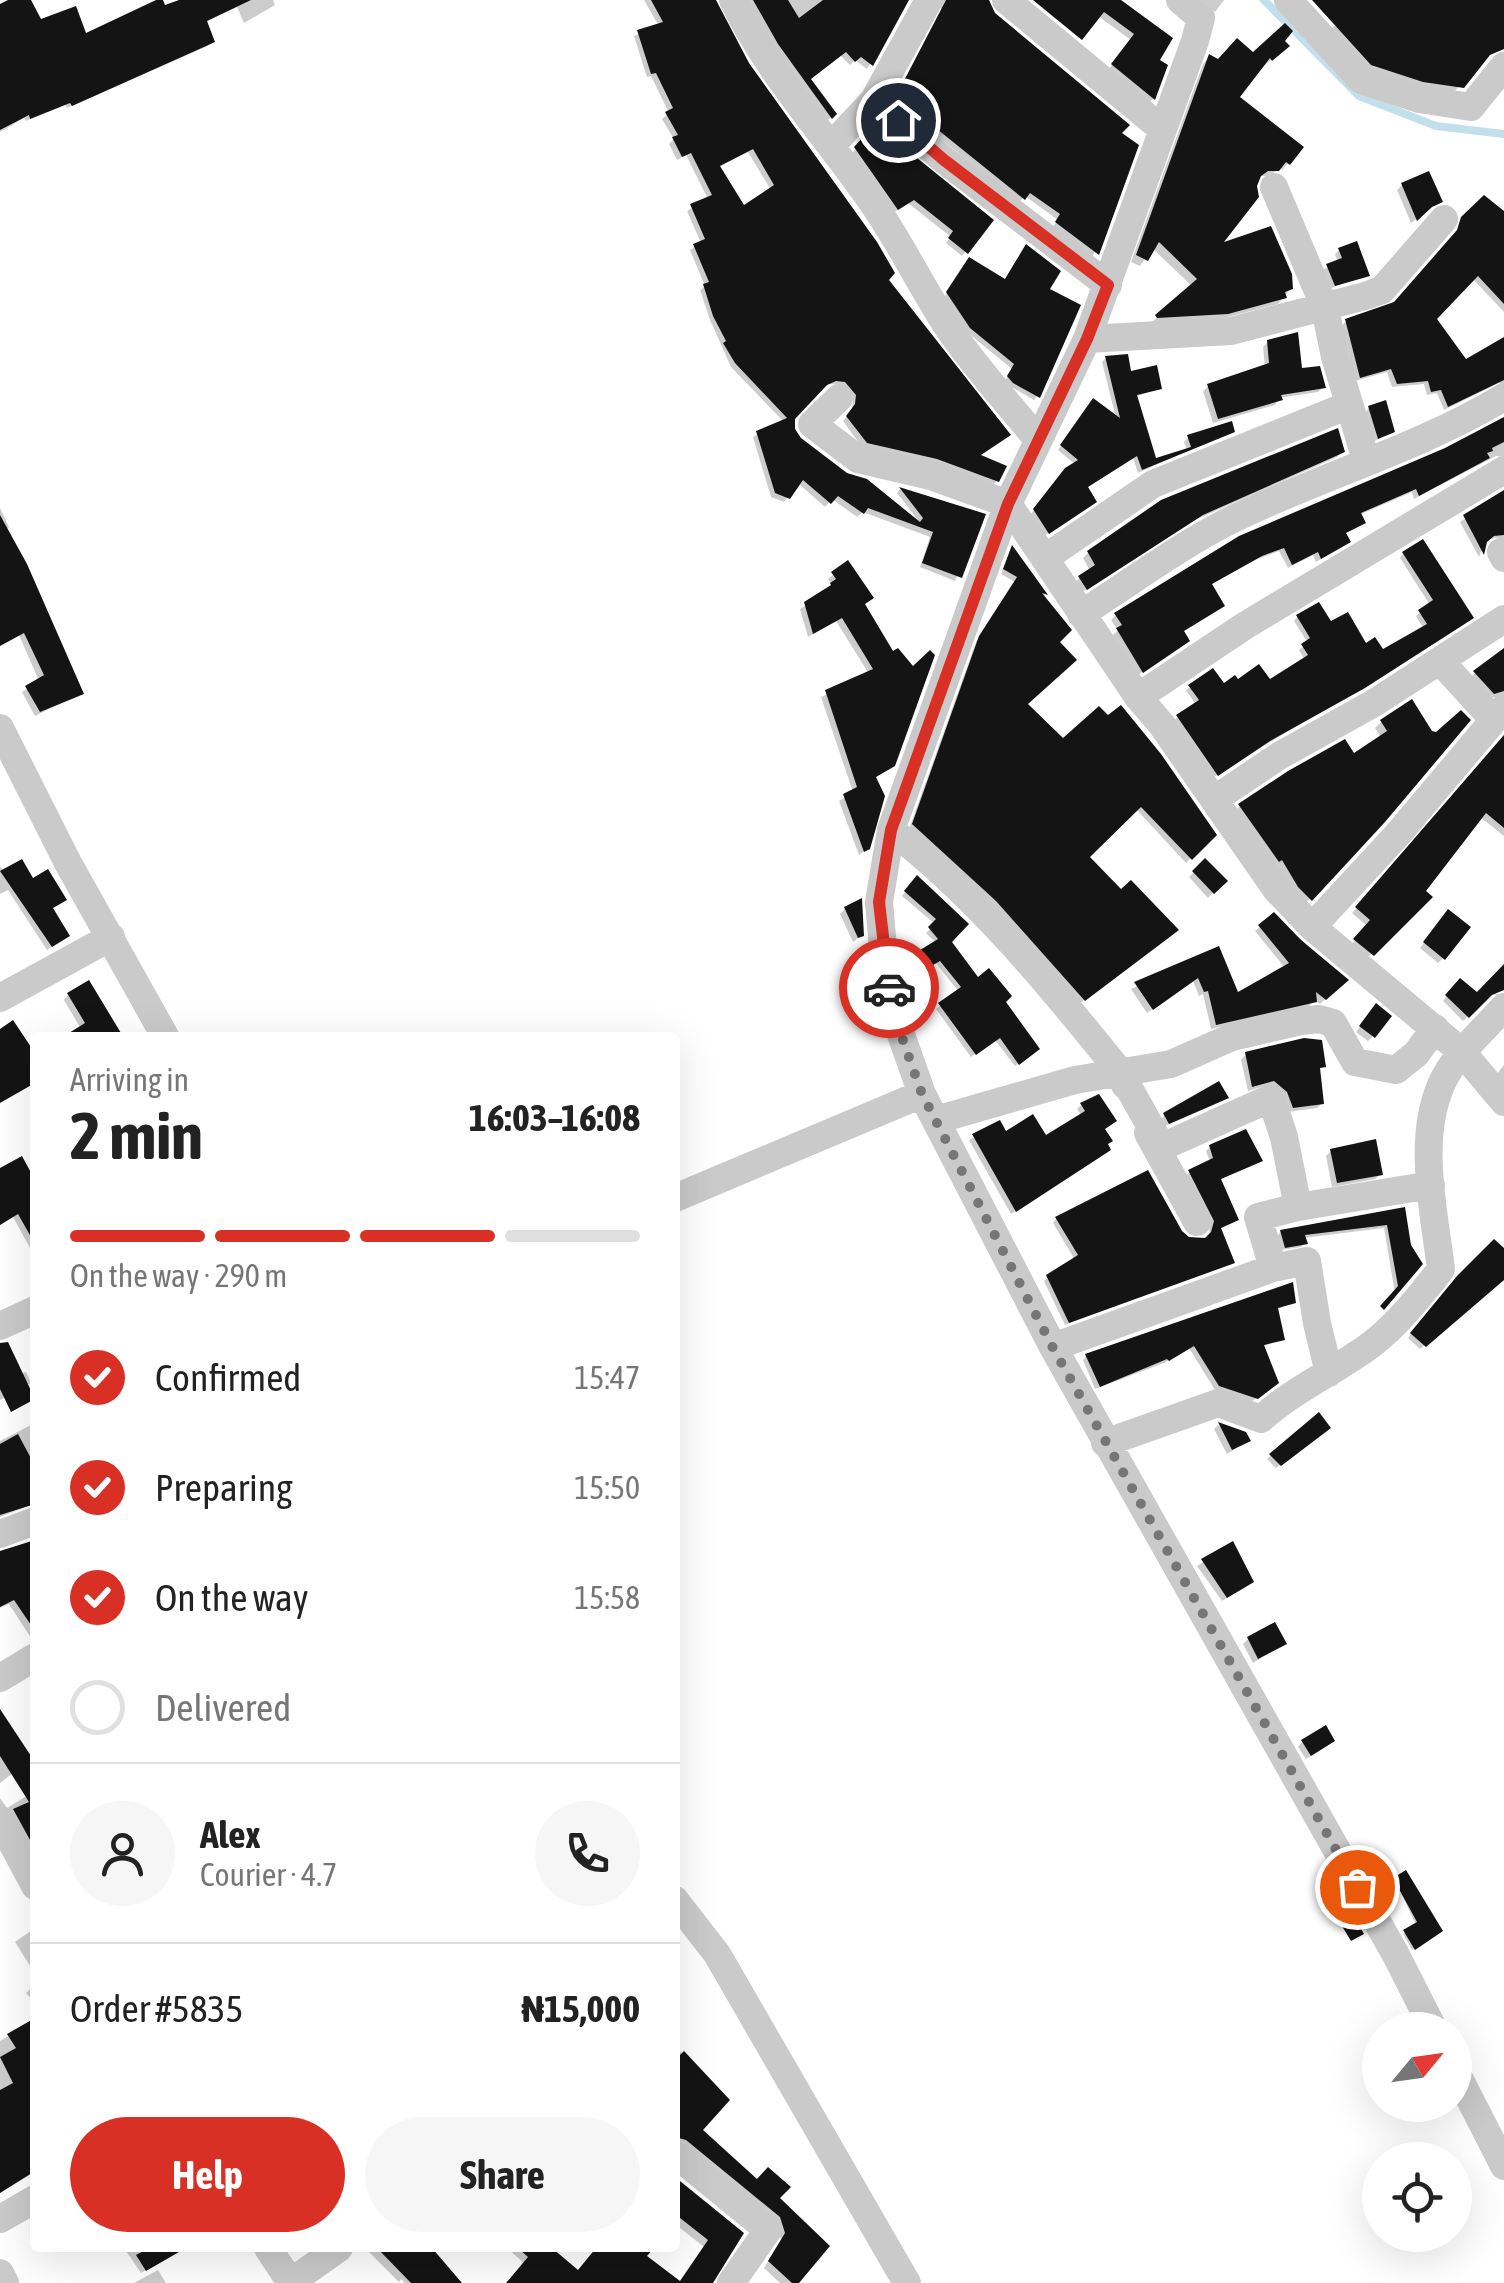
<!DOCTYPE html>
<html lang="en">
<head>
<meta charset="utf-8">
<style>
	:root { --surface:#fff; --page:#f6f6f6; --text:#222; --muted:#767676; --line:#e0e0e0; --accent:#d93025 }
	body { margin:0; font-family:"Asap Condensed",sans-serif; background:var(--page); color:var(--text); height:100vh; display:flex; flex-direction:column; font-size:38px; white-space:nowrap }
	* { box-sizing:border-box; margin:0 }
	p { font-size:32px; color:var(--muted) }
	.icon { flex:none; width:55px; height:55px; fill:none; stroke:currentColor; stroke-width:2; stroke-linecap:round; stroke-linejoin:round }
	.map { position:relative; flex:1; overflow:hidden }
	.details { position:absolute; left:30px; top:1032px; width:650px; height:1220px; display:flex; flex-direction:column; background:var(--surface); border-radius:10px; box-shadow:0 10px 40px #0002 }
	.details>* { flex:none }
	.needle { width:65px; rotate:61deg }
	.fabs { position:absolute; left:1362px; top:2012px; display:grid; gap:20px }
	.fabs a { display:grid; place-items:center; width:110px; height:110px; border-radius:50%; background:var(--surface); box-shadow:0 10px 40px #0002; font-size:50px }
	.pin { position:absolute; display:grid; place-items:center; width:85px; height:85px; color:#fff; margin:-42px; border:5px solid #fff; border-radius:50%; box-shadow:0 2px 10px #0007 }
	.courier { position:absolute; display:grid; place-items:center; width:100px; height:100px; margin:-50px; border:8px solid #d93025; border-radius:50%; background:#fff; color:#222; box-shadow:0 2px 12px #0007 }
	.summary em { font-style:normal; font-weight:700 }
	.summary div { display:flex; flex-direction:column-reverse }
	.summary { display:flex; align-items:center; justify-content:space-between; height:170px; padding:0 40px }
	h1 { font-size:65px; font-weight:700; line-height:75px }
	.bar { display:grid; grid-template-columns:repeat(4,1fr); gap:15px 10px; align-content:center; height:120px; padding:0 40px }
	.bar i { height:12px; border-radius:8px; background:var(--line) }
	.bar .selected { background:var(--accent) }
	.bar p { grid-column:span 4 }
	.line { display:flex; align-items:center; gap:25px; padding:0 40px; border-top:2px solid var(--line) }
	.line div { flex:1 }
	.round { display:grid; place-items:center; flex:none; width:105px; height:105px; border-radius:52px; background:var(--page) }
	ol { padding:0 40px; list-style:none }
	li { display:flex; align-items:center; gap:30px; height:110px }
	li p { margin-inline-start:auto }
	li .icon { padding:10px; border-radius:50%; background:var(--accent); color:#fff; stroke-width:4 }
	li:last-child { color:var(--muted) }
	li i { width:55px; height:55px; border:5px solid var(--line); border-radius:50% }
	.primary-button { display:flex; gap:20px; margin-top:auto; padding:20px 40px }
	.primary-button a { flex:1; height:115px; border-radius:60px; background:var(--accent); color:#fff; font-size:40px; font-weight:700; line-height:115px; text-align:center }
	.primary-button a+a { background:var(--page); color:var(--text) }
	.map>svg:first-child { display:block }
</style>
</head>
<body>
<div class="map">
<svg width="1504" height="2283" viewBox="0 0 1504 2283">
	<rect width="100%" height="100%" fill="#fff"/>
	<path fill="#0003" fill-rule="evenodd" d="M13 0H28L40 22 85 36 186 0H273L275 5 244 23 237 7 205 22 212 41 208 46 67 108 65 105 26 121 24 118 0 132V7Z
		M644 0H715L730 38 886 279 978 456 997 481 993 485 862 447 843 421 852 411 853 400 840 385 829 384 820 389 793 418V430L800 440 846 475 918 520 897 493 900 489 982 516 955 581 920 567 930 537 863 512 857 517 832 499 825 507 798 483 784 502 771 497 753 437 784 422 731 367 710 320 700 290 705 286 690 250 701 243 687 211 708 199 686 155 677 160 669 144 674 139 662 119 669 113 651 76 647 77 634 36 659 26ZM748 152 771 190 743 208 718 167Z
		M747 0H906L867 69 855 60 850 65 840 55 808 79 834 114 827 121 774 49Z
		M941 0H985L993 15 1136 146 1092 258 1052 228 1058 220 1025 196 1019 202 894 101 941 14Z
		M1044 0H1117L1156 60 1165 66 1153 99 1148 103 1108 70 1131 40 1098 16 1079 38 1039 5Z
		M1201 0H1224L1215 12Z
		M1341 0H1504V43L1483 60 1453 93 1416 87 1364 70 1328 31 1336 25Z
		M1282 41 1286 46 1264 66 1262 64 1236 97 1301 147 1282 170 1279 168 1270 176H1259L1217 247 1291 288 1278 304 1220 319 1151 323 1192 286 1152 248 1140 266 1131 262 1203 64 1209 57 1218 62 1253 55Z
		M876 128 991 221 962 256 946 243 951 237 908 203 893 213 851 154Z
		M1402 185 1440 201 1411 223 1397 190Z
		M1504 214V312L1472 278 1434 319 1465 362 1504 339V386L1499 383 1444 410 1437 393 1427 395 1424 384 1392 387 1387 372 1355 381 1342 326 1346 321 1395 305Z
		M1339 250 1367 275 1331 288 1323 270 1338 262 1335 254Z
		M966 264 1004 282 1047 290 1037 396 1034 400 1010 386 1005 381 1012 369 967 332 944 297Z
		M1268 342 1323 387 1318 392 1279 398 1275 405 1213 423 1203 391 1209 386 1265 367 1263 347Z
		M1106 358 1130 374 1160 388 1135 397 1155 461 1187 450 1184 442 1188 438 1232 431 1138 473 1133 458 1086 488 1089 505 1044 536 1030 515 1061 475 1076 465 1058 450 1089 406 1116 418 1102 362Z
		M1369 408 1392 431 1373 442 1364 414Z
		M1504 418V457L1496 456 1414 499 1412 492 1359 515 1363 522 1344 534 1343 546 1316 562 1313 555 1288 568 1279 551 1255 560 1209 585 1182 632V645L1138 675 1113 635 1118 630 1111 620 1116 615 1446 450Z
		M1342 451 1337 457 1195 520 1080 593 1074 583 1090 571 1083 558 1088 553Z
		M1504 492V541L1495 538 1485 541 1479 557 1460 522Z
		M0 508 9 527 6 530 81 693 35 716 22 692 39 681 19 635 0 646Z
		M1012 548 1045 595 1043 598 1057 642 1025 704 1063 741 1214 834 1186 863 1136 809 1086 857 1120 971 1079 1004 909 829 976 642 1015 582 1001 574Z
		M1403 554 1471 617 1214 777 1174 720 1196 705 1186 690 1190 687 1269 682 1305 660 1299 650 1308 643 1294 621 1297 617 1382 652 1424 629 1416 616 1430 605 1400 558Z
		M847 563 862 605 893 765 874 778 868 848 859 855 839 801 853 792 821 697 869 674 836 621 808 637 800 609 827 591 832 585 828 579Z
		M1504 650V696L1489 698 1470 678Z
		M1411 703 1383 821 1304 905 1234 812 1240 806 1353 756 1381 738 1375 728 1381 722Z
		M1504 735V836L1480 817 1423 892 1429 897 1367 958 1351 945 1367 926 1352 913 1407 853Z
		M1205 861 1224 881 1208 898 1189 877Z
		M0 867 51 909 63 940 47 950 8 890 0 894Z
		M917 878 948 942 978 980 1002 1002 1034 1052 1015 1066 995 1040 971 1057 936 1009 959 992 935 962 910 978 902 965 936 943 926 933 935 924 902 896Z
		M845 909 862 935 853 942 840 914Z
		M1274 915 1345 980 1320 1004 1315 1000 1309 1006 1211 1029 1203 994 1199 996 1193 981 1147 1013 1131 989 1218 950 1237 995 1285 968 1255 931Z
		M1444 917 1443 958 1438 963 1420 948Z
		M1460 981 1477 995 1504 981V989L1485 991 1504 996 1491 994 1463 1021 1443 1001Z
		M68 995 116 1038 81 1029 64 1000Z
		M1371 1012 1373 1036 1368 1041 1356 1032Z
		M1246 1054 1323 1066 1318 1071 1322 1103 1317 1108 1288 1112 1283 1097 1268 1085 1248 1091 1241 1060Z
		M1504 1065V1083L1497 1074Z
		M1222 1101 1165 1126 1161 1119 1165 1115Z
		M1081 1105 1103 1130 1104 1154 1011 1214 969 1140 999 1123 1006 1134 1045 1138 1082 1116 1077 1109Z
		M1210 1147 1260 1160 1219 1180 1236 1220 1219 1229 1232 1262 1065 1325 1044 1281 1075 1260 1053 1223 1056 1219 1180 1233 1195 1242 1209 1237 1210 1219 1186 1175 1210 1162 1206 1151Z
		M1331 1151 1381 1174 1375 1179 1332 1187 1326 1156Z
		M0 1171 30 1176 35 1172V1257L13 1217 0 1225Z
		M1403 1210 1409 1246 1420 1264 1382 1308 1378 1312 1395 1293 1384 1228 1303 1238 1305 1243 1301 1247 1281 1250 1277 1236 1281 1232Z
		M1504 1251V1278L1420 1349 1408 1338 1453 1284Z
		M1293 1302 1276 1310 1282 1339 1262 1347 1272 1387 1251 1402 1215 1390 1189 1348 1164 1363 1095 1389 1083 1360 1087 1356Z
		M0 1358 20 1374 26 1372 31 1383 0 1400Z
		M1319 1416 1324 1431 1276 1468 1267 1459Z
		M35 1423V1503L0 1517V1441Z
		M1218 1425 1244 1434 1248 1441 1227 1454 1214 1429Z
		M1232 1544 1251 1582 1222 1601 1197 1566Z
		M0 1553H35V1636L31 1638 9 1604 0 1608Z
		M1248 1639 1284 1644 1253 1663 1243 1644Z
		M0 1712 25 1764 0 1783Z
		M1303 1741 1327 1745 1306 1759 1298 1747Z
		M35 1791V1863L0 1810V1798L7 1808Z
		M1395 1880 1440 1931 1412 1950 1403 1934 1416 1925Z
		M35 1928V1967L32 1969 15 1942Z
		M35 1985V2003L26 1993Z
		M35 2021V2172L0 2193V2041Z
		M675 2047 699 2068 700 2130 827 2247 795 2283H780L764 2268 781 2240 775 2223 675 2143Z
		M675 2180 741 2234 713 2283H679L704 2247 675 2224Z
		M124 2248H182L141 2273Z
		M365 2248H429L438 2258 417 2283H405L401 2279 399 2282Z
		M507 2248H549L577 2273 597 2248H651L643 2257 679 2283H508L525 2264Z
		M158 2270 166 2283H134Z"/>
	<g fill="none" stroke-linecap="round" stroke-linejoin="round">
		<path stroke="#c4dfec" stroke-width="8" d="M1264 0 1359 96 1436 126 1504 134"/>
	</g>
	<path fill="#141414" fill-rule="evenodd" d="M8 0H31L41 19 76 6 86 33 156 0H163L165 5 179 0H251L207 21 215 42 72 106 70 103 30 119 29 115 0 130V4Z
		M651 0H716L749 63 877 242 895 273 889 280 1011 435 981 455 1007 466 999 482 937 459 867 443 846 416 855 404 856 395 845 382 836 381 827 385 795 419V429L801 438 847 473 867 479 920 522 923 518 899 487 986 514 962 578 922 563 933 532 868 508 864 514 838 496 831 504 803 480 790 499 775 493 756 431 787 418 735 363 723 343 726 341 713 316 703 284 709 282 693 244 705 239 690 204 712 195 691 153 682 157 672 137 678 135 665 112 673 108 656 73 651 74 637 30 663 22ZM753 149 774 185 744 205 720 166Z
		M753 0H788L799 18 823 0H909L873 66 861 57 855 62 846 52 811 79 837 114 832 119 778 44Z
		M946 0H989L995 13 1130 125 1122 133 1139 145 1099 255 1055 222 1060 214 1030 193 1025 200 896 96Z
		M1033 0H1121L1173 38 1160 60 1168 65 1155 100 1111 64 1134 34 1104 12 1082 40Z
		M1312 0H1504V49L1490 55 1464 88 1423 82 1371 65Z
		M1285 23 1293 31 1285 41 1290 46 1272 61 1270 58 1240 97 1304 147 1290 165 1286 162 1279 171H1268L1261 176 1257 186 1259 197 1224 242 1271 226 1292 274 1293 289 1285 292 1287 298 1228 314 1157 318 1155 315 1197 279 1159 242 1148 261 1136 255 1209 54 1218 59 1237 38 1253 52Z
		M875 124 994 220 968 254 948 238 953 231 914 200 898 210 854 147Z
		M1429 171 1443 202 1432 207 1417 221 1401 183Z
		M1484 195 1504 211V304L1478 276 1437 319 1466 359 1504 337V380L1448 407 1441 390 1431 392 1428 381 1397 384 1391 369 1360 378 1345 319 1394 302 1457 230 1461 217Z
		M1357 241 1370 276 1335 286 1326 264 1342 258 1338 248Z
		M1026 244 1061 271 1050 289 1081 305 1040 398 1013 383 1007 376 1014 364 970 328 946 292 969 257 1005 279Z
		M1298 332 1302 368 1320 366 1326 388 1281 395 1283 400 1218 419 1207 384 1269 363 1267 340Z
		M1128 354 1131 371 1157 365 1162 389 1137 395 1156 458 1191 447 1187 435 1232 421 1235 432 1142 470 1137 456 1088 487 1097 502 1049 534 1033 509 1065 468 1078 460 1060 445 1093 398 1120 418 1105 356Z
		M1386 400 1395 432 1378 439 1368 406Z
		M1504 417V442L1492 448 1493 451 1487 453 1490 458 1419 496 1416 489 1361 513 1366 523 1346 533 1351 542 1321 559 1318 552 1292 565 1284 548 1262 556 1212 584 1225 606 1184 631 1190 641 1143 673 1116 628 1122 625 1114 613 1239 536 1445 448Z
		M1338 428 1345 452 1203 515 1087 590 1078 576 1095 565 1087 551 1161 500Z
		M1504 490V535L1494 536 1487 542 1484 555 1463 515Z
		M0 515 27 564 84 694 40 712 25 686 44 675 24 633 0 646Z
		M1423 539 1474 618 1365 688 1270 741 1218 776 1176 715 1199 700 1188 685 1213 668 1224 683 1235 675 1238 679 1259 664 1270 679 1308 655 1301 644 1310 638 1296 615 1319 602 1331 621 1348 612 1366 643 1375 637 1383 649 1427 624 1418 610 1433 600 1402 552Z
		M1012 545 1048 595 1042 593 1072 630 1060 642 1077 660 1028 704 1063 738 1099 706 1108 715 1121 705 1161 754 1217 835 1192 860 1141 807 1090 857 1121 889 1131 880 1179 930 1085 1001 996 901 912 824 979 636 1017 577 1003 569Z
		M848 560 874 598 865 604 893 651 898 648 913 666 930 650 935 655 895 766 876 777 885 796 870 849 864 852 843 794 857 787 825 690 873 669 842 618 813 634 804 602 831 585 830 583 836 579 831 572Z
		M1504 648V691L1494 694 1473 671Z
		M1412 699 1432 731 1436 732 1461 710 1471 720 1385 822 1312 901 1298 887 1282 860 1279 862 1238 804 1288 771 1345 739 1354 753 1387 731 1380 720Z
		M1504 735V828L1486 813 1426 891 1433 897 1374 956 1353 939 1370 920 1355 907Z
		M1205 858 1228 881 1214 894 1192 871Z
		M22 859 33 878 48 869 67 900 53 908 70 936 52 947 0 871Z
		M917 875 969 924 952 942 978 977 989 968 1012 996 1006 1002 1040 1049 1019 1065 1000 1038 976 1055 938 1003 961 987 940 961 914 976 904 960 938 939 928 927 936 919 904 891Z
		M862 898 864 936 858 938 844 907Z
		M1448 909 1471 927 1445 960 1423 942Z
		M1274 912 1301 940 1349 980 1326 1000 1316 992 1317 1002 1216 1025 1208 991 1204 992 1198 978 1153 1010 1134 982 1219 946 1238 992 1289 963 1258 925Z
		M1504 964V990L1492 995 1469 1018 1445 995 1460 978 1477 992Z
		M89 980 124 1038H61L85 1023 67 993Z
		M1376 1003 1392 1016 1375 1038 1359 1026Z
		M13 1020 35 1053V1083L0 1103V1029Z
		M1304 1038 1322 1040 1326 1067 1320 1068 1324 1104 1293 1108 1287 1092 1274 1081 1252 1087 1245 1052Z
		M1219 1081 1229 1098 1169 1124 1163 1113Z
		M1099 1094 1117 1121 1105 1129 1113 1141 1108 1144 1111 1150 1016 1212 972 1134 1000 1120 1006 1131 1033 1114 1046 1135 1085 1111 1080 1103Z
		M1246 1129 1263 1161 1221 1179 1239 1220 1221 1228 1235 1263 1069 1323 1046 1275 1078 1255 1055 1217 1148 1170 1182 1231 1189 1237 1205 1238 1211 1232 1214 1221 1188 1170 1213 1158 1209 1145Z
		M1376 1139 1383 1175 1337 1183 1330 1149Z
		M22 1156 35 1180V1244L18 1214 0 1225V1168Z
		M1405 1207 1411 1245 1423 1264 1384 1310 1380 1306 1398 1286 1387 1225 1305 1235 1308 1244 1285 1248 1280 1230Z
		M1494 1239 1504 1248V1280L1426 1347 1410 1333 1457 1276Z
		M1293 1282 1296 1303 1278 1308 1285 1340 1264 1345 1279 1383 1258 1399 1219 1386 1194 1346 1169 1361 1167 1359 1100 1387 1085 1354Z
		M8 1342 35 1399 11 1412 0 1389V1343Z
		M1319 1412 1331 1428 1281 1466 1269 1454Z
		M1218 1422 1246 1432 1251 1441 1232 1450Z
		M18 1434 35 1466V1504L0 1515V1444Z
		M35 1540V1631L14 1600 0 1607V1551Z
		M1233 1541 1254 1582 1227 1598 1201 1559Z
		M1275 1622 1287 1644 1258 1659 1247 1637Z
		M0 1709 35 1762V1849L13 1809 29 1802 0 1756Z
		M1326 1725 1335 1741 1311 1756 1301 1740Z
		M1406 1870 1443 1931 1415 1950 1403 1930 1417 1922 1393 1878Z
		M1352 1913 1364 1934 1351 1941 1339 1921Z
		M35 2018V2171L0 2193V2090L13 2083 0 2057 16 2048 7 2034Z
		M684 2051 730 2100 703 2130 757 2179 768 2167 791 2187 780 2198 830 2246 799 2283H792L768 2261 785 2233 780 2217 686 2140 675 2137V2060Z
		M675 2177 744 2233 713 2283H506L528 2257 518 2248H552L578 2270 596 2248H654L647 2256 680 2281 708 2240 675 2214Z
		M149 2248H186L146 2271 136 2255Z
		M377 2248H432L462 2283H411Z"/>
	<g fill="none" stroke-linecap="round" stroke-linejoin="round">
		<path stroke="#cacaca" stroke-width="28" d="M733 0C769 75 825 134 872 202 900 242 921 286 947 326 974 366 1008 403 1038 440
			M1006 0 1162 129
			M1180 0 1201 18 1195 41 1087 339 1008 504 891 830 879 902 883 949 893 1012 922 1094 1053 1347 1396 1955 1434 2030
			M1288 0 1361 80 1419 99 1471 107 1504 66
			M874 100 944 160 1108 285
			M831 146 874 100 929 0
			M1274 187 1325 308 1335 357 1366 460
			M1087 339 1231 331 1365 296 1382 290 1444 219
			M839 398 812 424 858 459 931 476 1008 504 1138 697 1162 725 1276 889 1312 927 1462 1052 1504 1102
			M1501 552 1504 558
			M1045 558 1153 484 1349 405
			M1081 614C1130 583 1179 546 1231 520 1320 476 1418 449 1504 397
			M1440 661 1494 720
			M1138 697 1246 625 1504 470
			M0 728 68 863 166 1038
			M1215 799 1279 756 1374 703 1504 619
			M891 830C979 898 1050 985 1120 1072L1125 1085
			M1312 927 1398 834 1504 708
			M0 998 111 937
			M1120 1072 1162 1147 1271 1098 1284 1137 1298 1207 1258 1217 1273 1268 1307 1261 1317 1323 1329 1373
			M936 1120 1075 1080 1171 1064 1232 1037 1301 1021 1319 1019 1333 1023 1355 1062 1396 1070 1416 1054 1435 1028
			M1148 1133 1197 1222
			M675 1198 922 1094
			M1298 1207 1431 1185
			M0 1326 35 1310
			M1053 1347 1273 1268
			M1105 1443 1218 1403 1261 1419C1294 1389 1336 1371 1372 1344 1398 1324 1421 1295 1441 1269 1434 1211 1417 1141 1441 1085 1454 1055 1483 1031 1504 1007
			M0 1534 35 1521
			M0 1678 35 1657
			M0 1820 35 1886
			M675 1900 717 1954 907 2283
			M1455 2070 1504 2166
			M675 2154 768 2230 731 2283
			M0 2219 35 2199
			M268 2248 291 2283
			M0 2273 5 2283
			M291 2282 339 2248"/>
	</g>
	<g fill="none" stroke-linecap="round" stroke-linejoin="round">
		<path stroke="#767676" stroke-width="10" stroke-dasharray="0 18" d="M889 988 893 1012 922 1094 1053 1348 1357 1887"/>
		<path stroke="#d93025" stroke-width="12" d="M889 988 879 902 891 830 1008 504 1087 339 1108 285 944 160 898 120"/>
	</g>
</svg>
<div class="fabs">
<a><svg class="needle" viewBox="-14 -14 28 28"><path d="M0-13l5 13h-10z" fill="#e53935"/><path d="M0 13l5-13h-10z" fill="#767676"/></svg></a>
<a><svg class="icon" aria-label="locate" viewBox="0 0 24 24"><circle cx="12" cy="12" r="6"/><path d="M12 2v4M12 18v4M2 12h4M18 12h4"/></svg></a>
</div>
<div class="pin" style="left:1357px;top:1887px;background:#ea580c"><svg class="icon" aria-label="bag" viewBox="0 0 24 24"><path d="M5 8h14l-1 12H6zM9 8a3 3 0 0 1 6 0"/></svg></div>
<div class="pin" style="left:898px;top:120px;background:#1f2937"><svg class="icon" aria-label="home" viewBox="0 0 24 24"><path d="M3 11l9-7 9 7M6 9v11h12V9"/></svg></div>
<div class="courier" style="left:889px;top:988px"><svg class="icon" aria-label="car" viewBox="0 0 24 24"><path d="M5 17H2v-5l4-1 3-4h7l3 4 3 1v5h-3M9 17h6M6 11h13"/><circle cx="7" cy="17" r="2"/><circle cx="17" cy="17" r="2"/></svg></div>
<section class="details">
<div class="summary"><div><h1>2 min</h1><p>Arriving in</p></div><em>16:03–16:08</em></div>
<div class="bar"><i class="selected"></i><i class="selected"></i><i class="selected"></i><i></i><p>On the way · 290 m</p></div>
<ol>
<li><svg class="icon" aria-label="check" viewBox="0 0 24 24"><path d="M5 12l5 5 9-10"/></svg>Confirmed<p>15:47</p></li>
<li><svg class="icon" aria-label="check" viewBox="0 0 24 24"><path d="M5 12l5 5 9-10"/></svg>Preparing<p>15:50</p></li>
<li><svg class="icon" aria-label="check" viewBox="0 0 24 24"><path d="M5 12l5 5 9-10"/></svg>On the way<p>15:58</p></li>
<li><i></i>Delivered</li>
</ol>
<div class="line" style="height:180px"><a class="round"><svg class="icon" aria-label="person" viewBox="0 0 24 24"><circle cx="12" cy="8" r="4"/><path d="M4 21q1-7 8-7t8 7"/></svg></a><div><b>Alex</b><p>Courier · 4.7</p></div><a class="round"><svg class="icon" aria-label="phone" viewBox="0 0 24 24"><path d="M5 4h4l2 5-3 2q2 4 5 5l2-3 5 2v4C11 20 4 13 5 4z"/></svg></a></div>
<div class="line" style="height:130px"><div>Order #5835</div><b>₦15,000</b></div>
<div class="primary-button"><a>Help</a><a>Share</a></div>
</section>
</div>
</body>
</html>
